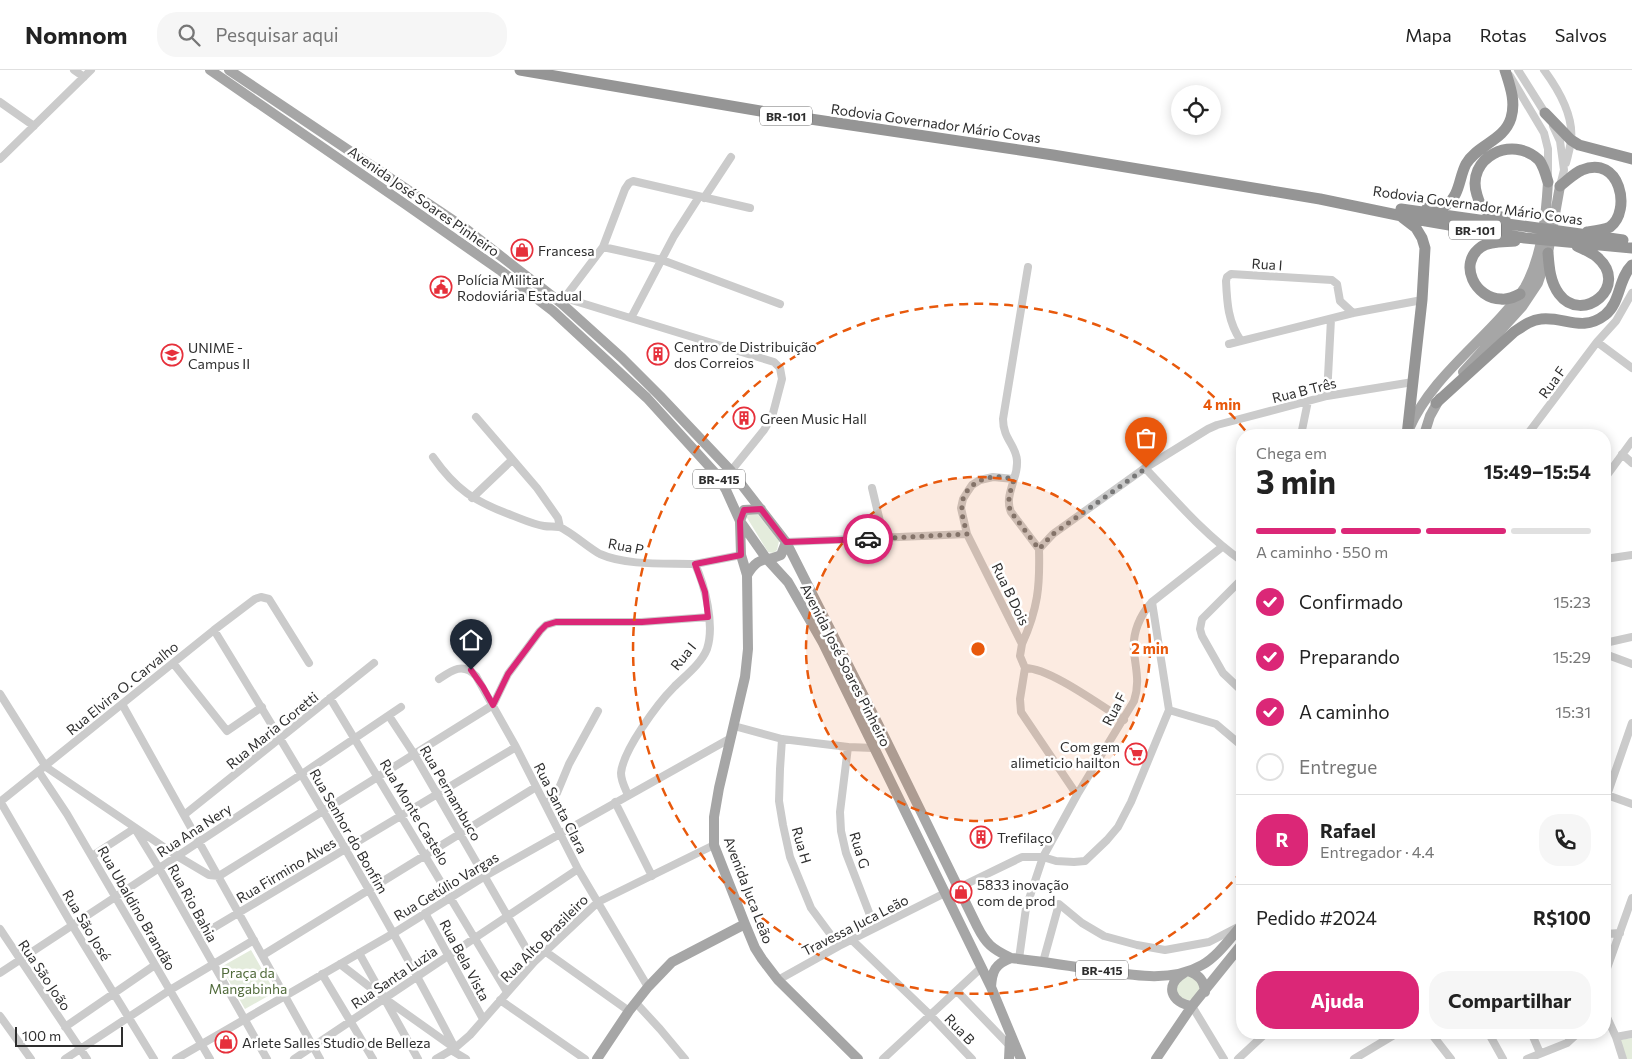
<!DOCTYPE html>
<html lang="pt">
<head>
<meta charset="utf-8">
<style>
	:root { --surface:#fff; --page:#f6f6f6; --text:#222; --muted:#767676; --line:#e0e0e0; --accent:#db2777 }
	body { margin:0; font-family:Commissioner,sans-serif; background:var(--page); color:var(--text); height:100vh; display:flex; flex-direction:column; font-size:19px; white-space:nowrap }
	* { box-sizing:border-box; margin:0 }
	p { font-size:16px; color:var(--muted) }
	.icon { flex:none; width:28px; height:28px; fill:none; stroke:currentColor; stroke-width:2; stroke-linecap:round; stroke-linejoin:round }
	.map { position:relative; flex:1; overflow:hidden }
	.side { position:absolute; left:1236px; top:359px; width:375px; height:610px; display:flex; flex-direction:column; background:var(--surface); border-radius:20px; box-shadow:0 2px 12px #0003 }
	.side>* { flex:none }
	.buttons { position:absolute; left:1171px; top:15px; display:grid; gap:10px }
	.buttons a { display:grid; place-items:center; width:50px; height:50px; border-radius:50%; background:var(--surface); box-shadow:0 2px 12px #0003; font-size:25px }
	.scale { position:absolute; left:15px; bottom:12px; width:108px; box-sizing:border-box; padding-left:5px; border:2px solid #2e2e2e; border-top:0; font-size:14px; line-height:18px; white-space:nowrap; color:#2e2e2e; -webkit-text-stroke:4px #fff; paint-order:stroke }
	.pin { position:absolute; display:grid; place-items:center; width:42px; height:42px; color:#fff; margin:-51px -21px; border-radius:50% 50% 50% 0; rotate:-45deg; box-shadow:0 0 5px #0007 }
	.pin .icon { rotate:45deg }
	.courier { position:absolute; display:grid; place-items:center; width:50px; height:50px; margin:-25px; border:4px solid #db2777; border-radius:50%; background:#fff; color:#222; box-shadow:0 1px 6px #0007 }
	.head em { font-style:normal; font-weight:700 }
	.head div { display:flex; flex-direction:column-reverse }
	.head { display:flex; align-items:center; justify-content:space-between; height:85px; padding:0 20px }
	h1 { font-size:32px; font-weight:700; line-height:38px }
	.bar { display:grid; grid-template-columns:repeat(4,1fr); gap:8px 5px; align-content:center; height:60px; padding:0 20px }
	.bar i { height:6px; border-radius:4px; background:var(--line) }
	.bar .active { background:var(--accent) }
	.bar p { grid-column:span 4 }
	.line { display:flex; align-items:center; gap:12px; padding:0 20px; border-top:1px solid var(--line) }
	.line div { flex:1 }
	.round { display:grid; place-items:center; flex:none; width:52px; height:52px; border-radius:20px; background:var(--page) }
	ol { padding:0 20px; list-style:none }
	li { display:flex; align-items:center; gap:15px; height:55px }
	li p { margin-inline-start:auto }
	li .icon { padding:5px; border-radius:50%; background:var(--accent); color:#fff; stroke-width:4 }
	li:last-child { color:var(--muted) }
	li i { width:28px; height:28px; border:2px solid var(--line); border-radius:50% }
	.primary-button { display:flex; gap:10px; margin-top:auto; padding:10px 20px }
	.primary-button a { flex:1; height:58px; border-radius:20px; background:var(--accent); color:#fff; font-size:20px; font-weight:700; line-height:58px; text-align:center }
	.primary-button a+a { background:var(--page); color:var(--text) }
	header { display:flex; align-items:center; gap:30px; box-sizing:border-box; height:70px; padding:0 25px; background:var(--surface); border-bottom:1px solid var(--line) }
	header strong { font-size:24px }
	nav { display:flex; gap:28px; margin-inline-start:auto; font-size:18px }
	.search { width:350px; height:45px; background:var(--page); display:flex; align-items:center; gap:12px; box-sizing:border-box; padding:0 18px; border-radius:20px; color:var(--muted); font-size:19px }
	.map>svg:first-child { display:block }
</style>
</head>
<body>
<header>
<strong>Nomnom</strong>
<div class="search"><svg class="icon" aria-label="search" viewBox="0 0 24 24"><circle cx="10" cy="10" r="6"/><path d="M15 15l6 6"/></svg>Pesquisar aqui</div>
<nav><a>Mapa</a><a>Rotas</a><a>Salvos</a></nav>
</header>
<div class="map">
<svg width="1632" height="989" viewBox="0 0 1632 989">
	<rect width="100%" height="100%" fill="#fff"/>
	<path fill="#e4ecdc" d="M756 442 779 471 777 480 773 483 768 482 746 446 748 443Z
		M251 880 275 922 245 939 221 897Z
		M1176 918a12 12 0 1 1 24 0a12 12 0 1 1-24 0Z
		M1632 968V989H1626L1619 970Z"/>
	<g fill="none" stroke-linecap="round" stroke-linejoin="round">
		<path stroke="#cbcbcb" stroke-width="8" d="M74 0 84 7
			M1518 0 1547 46
			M1544 0C1558 19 1574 45 1571 70 1570 78 1568 86 1566 93
			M1510 6 1544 63 1548 79V104
			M0 32 34 56
			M1553 56 1560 71 1564 100 1560 116
			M0 89 91 0
			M704 128 731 87
			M603 177 662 190 780 234
			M1028 197 1003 349C1003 375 1025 377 1014 409L993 407 980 410 972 415 968 421 963 429 961 438 967 464 1022 574 1020 586 1025 598 1020 629 1021 642 1077 725
			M565 228 774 292 780 298 782 309 772 347 764 360 731 401
			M563 230 603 177 625 119 629 113 633 111 750 138
			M631 248 674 166 699 127
			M1241 271C1228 252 1227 233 1226 211L1227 207 1231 204 1332 210 1337 214 1340 231 1353 243
			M1597 272 1632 298
			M1229 274 1353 243 1422 230
			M1327 326 1331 249
			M476 347 537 418 558 448 560 457
			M1301 365 1308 331
			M1527 365 1597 272 1616 251 1632 223
			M1622 384 1632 393
			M433 387C456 420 474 431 511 445 522 449 532 454 544 456 549 457 554 456 559 457 566 458 590 479 600 484 627 496 666 493 695 494
			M1145 398C1176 431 1205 465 1242 491
			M1605 408 1632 371
			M1014 409C1011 420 1006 431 1011 442L1039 479
			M872 418 884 468
			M472 428 512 390
			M786 472 967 464
			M1605 489 1632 485
			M1242 509 1202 549 1200 559 1202 566 1223 603 1242 621
			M214 560C298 697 381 835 455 978
			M1605 573 1632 567
			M1022 574C1038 538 1040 517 1039 479L1053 464 1145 398 1208 359 1217 355 1327 326 1413 312
			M1605 584 1632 594
			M173 593 227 661 262 637
			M1025 598C1050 598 1101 636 1124 650
			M439 609C452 600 463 592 476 606L516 677 578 799 648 917
			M0 624 46 697 177 786 209 805 219 806 493 635 508 604 540 561 546 555 556 552H641L709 547
			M330 628 507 922
			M122 634 320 989
			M1169 640 1216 654 1242 676
			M389 646 414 684 534 892
			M734 656 782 669 848 677 874 678
			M782 669 780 699 779 731 783 755 790 787 811 838 839 876
			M848 677 840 742 841 761 846 783 875 858
			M39 702 67 744 210 989
			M628 725C625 718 621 711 621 703 623 680 658 633 674 617 685 606 701 594 707 579 715 555 705 516 695 494L741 485
			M1607 725 1632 734
			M0 731 72 855 154 989
			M1605 731 1632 653
			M0 732 214 560 255 529 261 527 269 529 309 593
			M615 732 652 806
			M546 734 557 723 569 694 598 641
			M184 745 374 593
			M137 762 159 798 267 989
			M92 786 135 758
			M958 818 1022 787H1043L1056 791 1074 792 1085 791 1107 770 1118 757 1131 732 1169 640 1152 532
			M425 843 483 949
			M0 859 87 989
			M1605 864 1620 863
			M198 867 516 677
			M852 870 931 946 972 989
			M546 882 629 941
			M359 883 418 989
			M263 885 536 717
			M1019 889 1026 838 1043 787 1077 725 1134 631C1140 612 1136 601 1134 582 1132 563 1140 545 1152 532L1222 477
			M1043 892 1059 834 1082 853 1104 866 1137 875 1165 880 1209 872 1238 857
			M340 894 384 928 453 977
			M0 903 302 704 401 637
			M322 904 373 989
			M1605 904 1632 828
			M778 910 839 876 945 823
			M957 921 1009 975
			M500 930 585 989
			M636 933 660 959 685 989
			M1192 936 1224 989
			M1605 943 1616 967 1623 989
			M0 946 31 989
			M65 957 155 895
			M1430 962 1451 989
			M1488 962 1503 989
			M1531 962 1540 983
			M1616 967 1632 964
			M451 980 466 989
			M65 989 170 920 254 870
			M176 989 394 863 485 806 731 668
			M294 989 578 799
			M436 989 455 978 470 965 534 892 598 832 714 775
			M883 989 982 897
			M1238 989 1267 962
			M1354 989 1399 962
			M1527 989 1567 973 1579 962"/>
		<path stroke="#a6a6a6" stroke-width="10" d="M210 0 405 134 501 201 553 241 647 328 717 405 726 420 740 451 766 488 788 512 823 573 991 917 1021 989
			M229 0 466 159 561 233 622 288 660 326 731 401 786 472 882 662 977 856C986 874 992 879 1011 888 1037 891 1064 895 1090 899 1126 904 1169 914 1202 895 1218 886 1230 868 1242 855
			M1463 302 1522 237 1538 213 1548 183 1560 116
			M1409 359C1433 303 1491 267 1525 217 1542 186 1546 147 1548 112
			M1424 365 1430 346 1440 328
			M761 439 744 440 740 451 741 485 747 505 748 579 745 607 719 718 714 747V775L745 854 755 878 762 889 778 910 858 989
			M747 505C760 484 764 493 781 485L786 472
			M1188 901C1199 905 1204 910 1205 922
			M1184 903C1164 915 1171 933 1192 936
			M991 917C992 901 995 894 1011 888
			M597 989 629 941 648 917 672 892 745 854
			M1009 989 1010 968
			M1156 989 1192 936 1242 874"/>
		<path stroke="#959595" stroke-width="11" d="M520 0 790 46 1053 85 1320 129 1426 151 1525 168 1632 178
			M1545 43 1571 70 1579 75 1632 89
			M1560 116C1567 111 1574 103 1582 100 1620 84 1632 141 1610 157 1603 160 1594 161 1587 162
			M1427 138C1433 137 1441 138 1446 135 1460 126 1459 107 1466 94 1478 74 1504 71 1511 48 1516 31 1510 16 1505 0
			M1401 139 1623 170
			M1403 148 1416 158 1422 168 1425 178 1422 230 1407 365
			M1505 148C1500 147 1494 145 1490 143 1482 139 1479 133 1477 125 1465 88 1512 64 1539 90 1543 95 1546 105 1548 112
			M1515 171C1504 172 1489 171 1481 177 1457 194 1476 229 1501 229 1508 230 1514 227 1520 224
			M1548 183C1549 197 1550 212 1559 224 1582 255 1631 216 1597 187 1591 182 1583 179 1577 176
			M1436 333 1514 262C1523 256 1531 250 1541 249 1564 246 1582 263 1605 245 1621 232 1618 209 1632 195"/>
	</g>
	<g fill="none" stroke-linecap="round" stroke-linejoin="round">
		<path stroke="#777" stroke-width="5" stroke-dasharray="0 9" d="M868 469 967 464C965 455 961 445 962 436 962 420 978 408 994 407 1000 406 1007 408 1014 409 1011 420 1006 431 1011 442L1039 479 1053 464 1146 398"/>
		<path stroke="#db2777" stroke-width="6" d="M471 600 483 617 493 635 508 604 540 561 546 555 556 552H642L708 547 705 522 695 494 741 485 740 451 744 440 761 439 786 472 868 469"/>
	</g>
	<circle cx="978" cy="579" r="172" fill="#e8590c" fill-opacity=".12"/>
	<g fill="none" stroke="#e8590c" stroke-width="2.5" stroke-dasharray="9 6">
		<circle cx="978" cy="579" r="172"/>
		<path d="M1242 801A345 345 0 1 1 1248 364"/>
	</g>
	<defs>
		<g id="shop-ring" transform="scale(1.125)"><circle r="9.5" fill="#fff" stroke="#e6303b" stroke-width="1.5"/><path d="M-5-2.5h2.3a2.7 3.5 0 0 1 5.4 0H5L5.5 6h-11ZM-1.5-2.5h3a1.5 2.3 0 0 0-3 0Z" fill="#e6303b"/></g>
		<g id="civic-ring" transform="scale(1.125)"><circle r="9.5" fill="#fff" stroke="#e6303b" stroke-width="1.5"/><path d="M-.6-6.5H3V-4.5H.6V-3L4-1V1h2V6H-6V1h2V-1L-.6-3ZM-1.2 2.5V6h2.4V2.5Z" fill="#e6303b"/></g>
		<g id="building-ring" transform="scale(1.125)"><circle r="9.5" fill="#fff" stroke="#e6303b" stroke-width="1.5"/><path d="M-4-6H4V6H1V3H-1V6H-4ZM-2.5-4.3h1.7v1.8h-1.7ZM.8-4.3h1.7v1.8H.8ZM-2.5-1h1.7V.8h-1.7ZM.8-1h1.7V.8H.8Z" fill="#e6303b"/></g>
		<g id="university-ring" transform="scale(1.125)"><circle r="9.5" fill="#fff" stroke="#e6303b" stroke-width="1.5"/><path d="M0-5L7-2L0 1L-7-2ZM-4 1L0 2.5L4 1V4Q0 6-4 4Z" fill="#e6303b"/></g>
		<g id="supermarket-ring" transform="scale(1.125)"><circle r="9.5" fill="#fff" stroke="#e6303b" stroke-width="1.5"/><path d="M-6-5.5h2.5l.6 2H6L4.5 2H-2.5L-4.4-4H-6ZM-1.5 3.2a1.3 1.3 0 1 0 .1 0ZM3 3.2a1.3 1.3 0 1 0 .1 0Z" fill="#e6303b"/></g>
	</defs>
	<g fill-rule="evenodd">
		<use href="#shop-ring" x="522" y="180"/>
		<use href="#civic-ring" x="441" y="217"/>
		<use href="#building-ring" x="658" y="284"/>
		<use href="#university-ring" x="172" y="285"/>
		<use href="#building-ring" x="744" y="348"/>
		<use href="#supermarket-ring" x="1136" y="684"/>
		<use href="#building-ring" x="981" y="767"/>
		<use href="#shop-ring" x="961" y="822"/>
		<use href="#shop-ring" x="226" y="972"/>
	</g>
	<g text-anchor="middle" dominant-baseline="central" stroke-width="5" stroke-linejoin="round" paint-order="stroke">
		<g fill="#fff" stroke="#6d6d6d" stroke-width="1">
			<rect x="760" y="36.5" width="52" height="19" rx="4"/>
			<rect x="1449" y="150.5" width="52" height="19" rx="4"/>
			<rect x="693" y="399.5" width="52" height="19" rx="4"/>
			<rect x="1076" y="890.5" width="52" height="19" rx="4"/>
		</g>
		<g font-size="12" font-weight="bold" fill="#2e2e2e">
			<text x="786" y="46">BR-101</text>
			<text x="1475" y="160">BR-101</text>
			<text x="719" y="409">BR-415</text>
			<text x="1102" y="900">BR-415</text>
		</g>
		<g font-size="14" fill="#2e2e2e" stroke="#fff">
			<text transform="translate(936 53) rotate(8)">Rodovia Governador Mário Covas</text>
			<text transform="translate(424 131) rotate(35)">Avenida José Soares Pinheiro</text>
			<text transform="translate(1478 135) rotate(8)">Rodovia Governador Mário Covas</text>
			<text transform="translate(1267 194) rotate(4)">Rua I</text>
			<text transform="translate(1552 312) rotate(-54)">Rua F</text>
			<text transform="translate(1304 320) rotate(-14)">Rua B Três</text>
			<text transform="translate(626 476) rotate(11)">Rua P</text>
			<text transform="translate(1011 524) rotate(64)">Rua B Dois</text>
			<text transform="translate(683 586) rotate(-51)">Rua I</text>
			<text transform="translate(846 595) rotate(63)">Avenida José Soares Pinheiro</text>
			<text transform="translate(122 618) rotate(-39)">Rua Elvira O. Carvalho</text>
			<text transform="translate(1114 639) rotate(-62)">Rua F</text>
			<text transform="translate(272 660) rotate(-39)">Rua Maria Goretti</text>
			<text transform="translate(451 723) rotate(60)">Rua Pernambuco</text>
			<text transform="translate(561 738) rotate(63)">Rua Santa Clara</text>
			<text transform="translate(415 742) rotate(59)">Rua Monte Castelo</text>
			<text transform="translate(194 760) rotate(-33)">Rua Ana Nery</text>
			<text transform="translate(349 761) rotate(60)">Rua Senhor do Bonfim</text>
			<text transform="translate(802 775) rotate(74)">Rua H</text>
			<text transform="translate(860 780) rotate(73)">Rua G</text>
			<text transform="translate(286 800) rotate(-31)">Rua Firmino Alves</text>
			<text transform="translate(446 816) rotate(-31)">Rua Getúlio Vargas</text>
			<text transform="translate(749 820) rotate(69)">Avenida Juca Leão</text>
			<text transform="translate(193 833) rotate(61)">Rua Rio Bahia</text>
			<text transform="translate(137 838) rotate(60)">Rua Ubaldino Brandão</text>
			<text transform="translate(87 855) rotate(59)">Rua São José</text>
			<text transform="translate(855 855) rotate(-27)">Travessa Juca Leão</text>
			<text transform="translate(544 868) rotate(-45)">Rua Alto Brasileiro</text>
			<text transform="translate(465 890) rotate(62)">Rua Bela Vista</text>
			<text transform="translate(45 905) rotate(56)">Rua São João</text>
			<text transform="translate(394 907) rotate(-34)">Rua Santa Luzia</text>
			<text transform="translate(960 959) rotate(46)">Rua B</text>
		</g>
		<g font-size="14" fill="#2e2e2e" stroke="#fff" text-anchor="start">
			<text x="538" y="180">Francesa</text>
			<text x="457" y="209">Polícia Militar<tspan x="457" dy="16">Rodoviária Estadual</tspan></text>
			<text x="674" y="276">Centro de Distribuição<tspan x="674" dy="16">dos Correios</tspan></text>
			<text x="188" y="277">UNIME -<tspan x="188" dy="16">Campus II</tspan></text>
			<text x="760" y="348">Green Music Hall</text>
			<text x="1120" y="676" text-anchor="end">Com gem<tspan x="1120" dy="16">alimeticio hailton</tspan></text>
			<text x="997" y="767">Trefilaço</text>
			<text x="977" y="814">5833 inovação<tspan x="977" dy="16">com de prod</tspan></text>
			<text x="242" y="972">Arlete Salles Studio de Belleza</text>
		</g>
		<g font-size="14" fill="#516b3b" stroke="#fff">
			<text x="248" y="902">Praça da<tspan x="248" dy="16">Mangabinha</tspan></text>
		</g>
	</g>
	<circle cx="978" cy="579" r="8" fill="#e8590c" stroke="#fff" stroke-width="2.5"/>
	<g font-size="15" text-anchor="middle" font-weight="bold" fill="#e8590c" stroke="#fff" stroke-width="5" stroke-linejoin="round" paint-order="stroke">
		<text x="1222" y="340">4 min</text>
		<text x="1150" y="584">2 min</text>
	</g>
</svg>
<div class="buttons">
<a><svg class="icon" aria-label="locate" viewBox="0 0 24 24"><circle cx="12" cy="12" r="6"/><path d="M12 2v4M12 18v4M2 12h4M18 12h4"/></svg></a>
</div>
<div class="scale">100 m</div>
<div class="pin" style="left:1146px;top:398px;background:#ea580c"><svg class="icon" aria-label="bag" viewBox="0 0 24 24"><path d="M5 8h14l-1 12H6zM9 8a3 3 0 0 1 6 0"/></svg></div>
<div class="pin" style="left:471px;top:600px;background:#1f2937"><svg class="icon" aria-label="home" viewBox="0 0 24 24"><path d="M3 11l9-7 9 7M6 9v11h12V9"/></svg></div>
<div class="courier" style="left:868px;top:469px"><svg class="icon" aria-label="car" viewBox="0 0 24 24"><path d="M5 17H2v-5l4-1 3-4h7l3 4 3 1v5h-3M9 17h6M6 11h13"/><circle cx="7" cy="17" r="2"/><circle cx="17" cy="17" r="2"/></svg></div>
<section class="side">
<div class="head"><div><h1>3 min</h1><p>Chega em</p></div><em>15:49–15:54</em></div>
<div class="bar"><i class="active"></i><i class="active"></i><i class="active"></i><i></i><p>A caminho · 550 m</p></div>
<ol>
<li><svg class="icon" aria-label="check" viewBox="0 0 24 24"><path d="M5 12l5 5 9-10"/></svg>Confirmado<p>15:23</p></li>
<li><svg class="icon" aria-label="check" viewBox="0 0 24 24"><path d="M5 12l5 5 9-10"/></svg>Preparando<p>15:29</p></li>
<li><svg class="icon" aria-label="check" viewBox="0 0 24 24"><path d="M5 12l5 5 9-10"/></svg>A caminho<p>15:31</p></li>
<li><i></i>Entregue</li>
</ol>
<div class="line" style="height:90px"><b class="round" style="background:var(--accent);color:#fff">R</b><div><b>Rafael</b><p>Entregador · 4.4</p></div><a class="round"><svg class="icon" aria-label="phone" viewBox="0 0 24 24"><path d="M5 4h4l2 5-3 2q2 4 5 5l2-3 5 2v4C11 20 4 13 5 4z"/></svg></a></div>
<div class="line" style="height:65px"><div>Pedido #2024</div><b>R$100</b></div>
<div class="primary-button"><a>Ajuda</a><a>Compartilhar</a></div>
</section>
</div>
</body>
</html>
